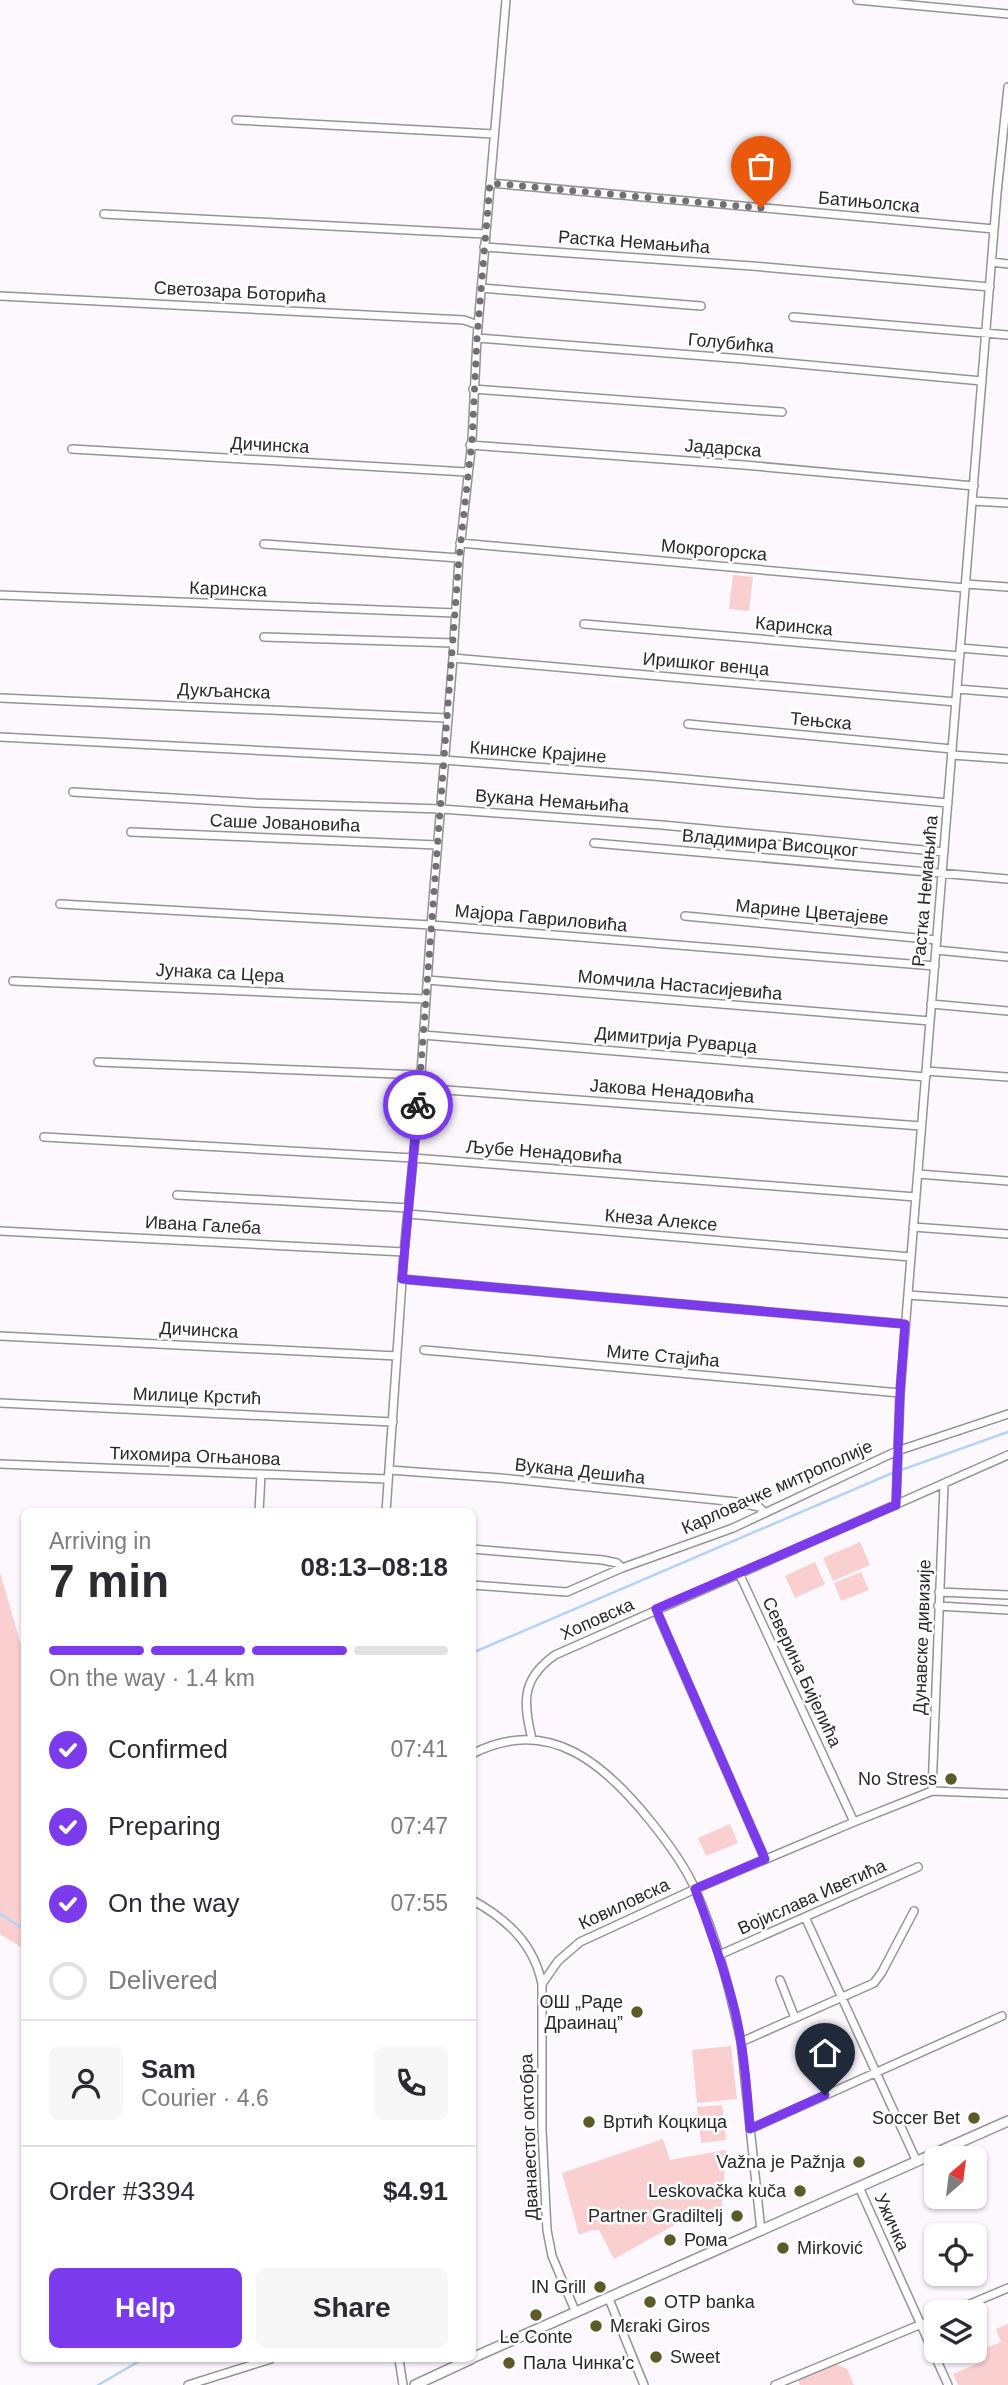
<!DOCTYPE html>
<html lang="en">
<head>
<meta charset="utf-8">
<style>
	:root { --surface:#fff; --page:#f7f7f7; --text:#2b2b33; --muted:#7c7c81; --line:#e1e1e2; --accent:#7c3aed }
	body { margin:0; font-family:Helvetica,sans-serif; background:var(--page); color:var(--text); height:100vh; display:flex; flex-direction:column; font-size:26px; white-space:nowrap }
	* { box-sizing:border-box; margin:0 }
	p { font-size:23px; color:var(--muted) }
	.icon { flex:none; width:38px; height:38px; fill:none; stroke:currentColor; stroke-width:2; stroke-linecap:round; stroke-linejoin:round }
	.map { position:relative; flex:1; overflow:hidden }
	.sheet { position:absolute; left:21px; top:1508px; width:455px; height:854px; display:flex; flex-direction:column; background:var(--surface); border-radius:10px; box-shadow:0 2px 5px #0004 }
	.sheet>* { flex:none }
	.needle { width:46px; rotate:28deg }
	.tools { position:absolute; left:924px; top:2146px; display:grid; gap:14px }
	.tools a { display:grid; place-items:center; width:63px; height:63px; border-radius:10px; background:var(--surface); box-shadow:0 2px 5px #0004; font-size:35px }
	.pin { position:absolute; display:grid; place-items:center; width:60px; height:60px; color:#fff; margin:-72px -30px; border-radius:50% 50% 50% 0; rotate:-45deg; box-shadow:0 0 7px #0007 }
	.pin .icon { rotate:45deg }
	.courier { position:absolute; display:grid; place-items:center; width:70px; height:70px; margin:-35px; border:5px solid #7c3aed; border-radius:50%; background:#fff; color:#222; box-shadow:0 2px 9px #0007 }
	.head em { font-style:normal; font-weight:600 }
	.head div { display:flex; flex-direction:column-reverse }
	.head { display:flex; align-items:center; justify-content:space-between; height:119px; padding:0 28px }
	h1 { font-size:46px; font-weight:600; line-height:52px }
	.bar { display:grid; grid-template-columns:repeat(4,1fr); gap:10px 7px; align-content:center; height:84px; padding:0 28px }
	.bar i { height:9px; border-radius:5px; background:var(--line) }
	.bar .active { background:var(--accent) }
	.bar p { grid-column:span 4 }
	.line { display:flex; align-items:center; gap:18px; padding:0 28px; border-top:2px solid var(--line) }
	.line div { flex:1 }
	.round { display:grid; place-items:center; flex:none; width:74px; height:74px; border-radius:10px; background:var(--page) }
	ol { padding:0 28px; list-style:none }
	li { display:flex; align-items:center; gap:21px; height:77px }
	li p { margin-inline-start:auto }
	li .icon { padding:7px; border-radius:50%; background:var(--accent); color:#fff; stroke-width:4 }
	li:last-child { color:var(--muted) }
	li i { width:38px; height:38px; border:4px solid var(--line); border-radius:50% }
	.action { display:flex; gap:14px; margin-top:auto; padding:14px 28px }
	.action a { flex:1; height:80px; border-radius:10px; background:var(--accent); color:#fff; font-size:28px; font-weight:600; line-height:80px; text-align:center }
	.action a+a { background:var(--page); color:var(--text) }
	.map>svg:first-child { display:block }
</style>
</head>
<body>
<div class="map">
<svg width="1008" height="2385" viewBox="0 0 1008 2385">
	<rect width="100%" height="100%" fill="#fcf8fe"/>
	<path fill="#f9cfcf" d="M733 575 753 577 749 611 729 609Z
		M860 1542 870 1565 833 1581 823 1558Z
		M815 1562 825 1584 795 1598 785 1576Z
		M0 1572 24 1655V1949L0 1934Z
		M861 1572 869 1590 841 1601 834 1583Z
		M730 1824 738 1843 706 1856 698 1838Z
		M731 2046 737 2099 697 2103 692 2050Z
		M722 2105 726 2140 701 2143 697 2107Z
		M663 2139 670 2160 726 2150 722 2207 687 2218 614 2259 599 2230H592L579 2235 562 2173Z
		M1008 2324V2385H958L953 2374 986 2360 982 2350 1001 2342 996 2329Z
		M836 2364 847 2369 854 2385H800L798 2380Z"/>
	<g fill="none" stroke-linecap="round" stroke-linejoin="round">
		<path stroke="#b4d3fb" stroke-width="2.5" d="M472 1653 890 1474 1008 1432
			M0 1914 24 1929
			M98 2385 143 2359"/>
		<g stroke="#969298" stroke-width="10">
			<path id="minor" d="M857 0 1008 14
				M236 120 494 134
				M490 183 994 229
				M104 214 485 234
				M484 247 752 266 990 287
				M992 262 1008 264
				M481 288 701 306
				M0 296 464 320 478 325
				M793 317 1008 335
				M477 338 743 359 982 381
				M473 389 782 412
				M470 445 744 465 974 486
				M72 449 467 472
				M972 501 1008 503
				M460 543 965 588
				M264 544 459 558
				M966 584 1008 587
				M0 595 455 613
				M584 624 960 656
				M264 637 454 643
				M960 648 1008 652
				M453 658 956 702
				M957 689 1008 693
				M0 698 447 718
				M688 724 952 749
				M0 737 443 760 653 776 948 803
				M952 755 1008 759
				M73 792 256 803 441 809 662 825 944 852
				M131 832 437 845
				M594 843 1008 879
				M60 904 431 925 935 966
				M685 916 937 940
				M936 950 1008 957
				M427 980 930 1021
				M13 981 425 999
				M931 1004 1008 1011
				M423 1035 926 1077
				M98 1062 421 1075
				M926 1071 1008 1077
				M420 1088 921 1126
				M44 1137 413 1158 916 1197
				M918 1174 1008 1181
				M177 1195 408 1208
				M408 1214 911 1257
				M913 1227 1008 1234
				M0 1231 404 1252
				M402 1279 905 1324
				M908 1295 1008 1302
				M0 1336 397 1356
				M424 1350 900 1393
				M0 1403 393 1422
				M0 1464 388 1479
				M389 1470 500 1478 737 1502 759 1507 765 1513
				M896 1505 900 1393 997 193 1008 87
				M259 1512 261 1474
				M386 1512 404 1252 420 1088 431 925 453 658 459 558 472 440 477 338 506 0
				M472 1549 603 1560 617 1563 622 1568
				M739 1573 854 1822
				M472 1585 567 1592 622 1568 733 1528 897 1451 1008 1414
				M939 1592 1008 1595
				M938 1606 1008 1610
				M656 1610 765 1859
				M532 1739C523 1702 521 1679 555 1655L1008 1455
				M472 1754C549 1714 606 1765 652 1823 668 1843 685 1866 695 1889 717 1938 730 1991 741 2042L761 2231
				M932 1791 944 1485
				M472 1900C507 1919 534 1944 542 1984V2130L547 2230 552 2256 576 2313
				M805 1917 917 2162
				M719 1955 918 1867
				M780 1980 795 2018
				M542 1984 558 1961 580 1942 695 1889 854 1822 932 1791 1008 1794
				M741 2042 874 1983 882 1972 914 1911
				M750 2129 1002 2016
				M859 2187 948 2385
				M609 2299 644 2385
				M951 2312 1008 2288
				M399 2359 403 2385
				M188 2385 271 2359
				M775 2385 936 2318"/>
		</g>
		<g stroke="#969298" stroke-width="12">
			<path id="tertiary" d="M472 2358 1008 2121
				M415 2385 471 2359"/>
		</g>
		<use href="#minor" stroke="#fff" stroke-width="7"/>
		<use href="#tertiary" stroke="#fff" stroke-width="9"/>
	</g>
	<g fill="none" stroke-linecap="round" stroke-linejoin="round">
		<path stroke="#737074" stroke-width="7" stroke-dasharray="0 12.6" d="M418 1105 459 558 472 440 477 338 490 183 761 208"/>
		<path stroke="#7c3aed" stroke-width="9" d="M418 1105 402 1279 905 1324 900 1393 896 1505 656 1609 765 1859 695 1889C710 1929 725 1970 735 2011 744 2050 747 2089 750 2129L825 2095"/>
	</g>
	<g fill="#5c5a26" stroke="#fff" stroke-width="2.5">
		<circle cx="951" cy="1779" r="7"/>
		<circle cx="637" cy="2012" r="7"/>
		<circle cx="974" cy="2118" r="7"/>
		<circle cx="589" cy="2122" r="7"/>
		<circle cx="859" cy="2162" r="7"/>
		<circle cx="800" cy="2191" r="7"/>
		<circle cx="737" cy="2216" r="7"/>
		<circle cx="670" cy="2240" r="7"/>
		<circle cx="783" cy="2248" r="7"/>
		<circle cx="600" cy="2287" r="7"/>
		<circle cx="650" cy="2302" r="7"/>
		<circle cx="536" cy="2315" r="7"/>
		<circle cx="596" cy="2326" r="7"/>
		<circle cx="656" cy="2357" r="7"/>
		<circle cx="509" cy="2363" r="7"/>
	</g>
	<g text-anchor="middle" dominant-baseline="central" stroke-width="5" stroke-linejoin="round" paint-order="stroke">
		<g font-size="18" fill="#29272a" stroke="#fff">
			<text transform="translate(869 202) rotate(5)">Батињолска</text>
			<text transform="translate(634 242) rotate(4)">Растка Немањића</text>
			<text transform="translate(240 292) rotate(3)">Светозара Боторића</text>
			<text transform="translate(731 343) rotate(5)">Голубићка</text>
			<text transform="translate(270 445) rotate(3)">Дичинска</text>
			<text transform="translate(723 448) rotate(4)">Јадарска</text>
			<text transform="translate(714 550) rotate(5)">Мокрогорска</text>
			<text transform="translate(228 589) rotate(2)">Каринска</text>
			<text transform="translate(794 626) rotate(5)">Каринска</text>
			<text transform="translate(706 664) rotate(5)">Иришког венца</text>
			<text transform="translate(224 691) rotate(2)">Дукљанска</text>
			<text transform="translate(821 721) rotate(5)">Тењска</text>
			<text transform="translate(538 752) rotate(4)">Книнске Крајине</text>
			<text transform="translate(552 801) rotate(4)">Вукана Немањића</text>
			<text transform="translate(285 823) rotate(2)">Саше Јовановића</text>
			<text transform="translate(770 843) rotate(5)">Владимира Висоцког</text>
			<text transform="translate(925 891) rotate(-85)">Растка Немањића</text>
			<text transform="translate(812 912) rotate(5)">Марине Цветајеве</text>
			<text transform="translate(541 918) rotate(5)">Мајора Гавриловића</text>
			<text transform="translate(220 973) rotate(3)">Јунака са Цера</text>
			<text transform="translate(680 985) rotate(5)">Момчила Настасијевића</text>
			<text transform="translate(676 1040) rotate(5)">Димитрија Руварца</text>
			<text transform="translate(672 1091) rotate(4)">Јакова Ненадовића</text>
			<text transform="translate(544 1152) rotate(4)">Љубе Ненадовића</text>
			<text transform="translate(661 1220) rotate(5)">Кнеза Алексе</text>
			<text transform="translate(203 1225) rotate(3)">Ивана Галеба</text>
			<text transform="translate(199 1330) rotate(3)">Дичинска</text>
			<text transform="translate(663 1356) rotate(5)">Мите Стајића</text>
			<text transform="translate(197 1396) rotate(2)">Милице Крстић</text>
			<text transform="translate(195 1456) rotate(2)">Тихомира Огњанова</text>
			<text transform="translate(580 1471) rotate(6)">Вукана Дешића</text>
			<text transform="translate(777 1487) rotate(-24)">Карловачке митрополије</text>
			<text transform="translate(597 1619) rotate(-24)">Хоповска</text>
			<text transform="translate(922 1637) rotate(-88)">Дунавске дивизије</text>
			<text transform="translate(802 1672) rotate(65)">Северина Бијелића</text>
			<text transform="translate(812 1897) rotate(-24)">Војислава Иветића</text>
			<text transform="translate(624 1904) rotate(-25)">Ковиловска</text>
			<text transform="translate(529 2137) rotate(-92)">Дванаестог октобра</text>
			<text transform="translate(892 2222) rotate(66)">Ужичка</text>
		</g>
		<g font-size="18" fill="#29272a" stroke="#fff" text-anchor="end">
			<text x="937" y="1779">No Stress</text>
			<text x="623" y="2002">ОШ „Раде<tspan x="623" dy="21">Драинац”</tspan></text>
			<text x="960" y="2118">Soccer Bet</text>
			<text x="603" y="2122" text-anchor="start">Вртић Коцкица</text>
			<text x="845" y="2162">Važna je Pažnja</text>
			<text x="786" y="2191">Leskovačka kuča</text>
			<text x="723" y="2216">Partner Gradiltelj</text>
			<text x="684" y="2240" text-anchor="start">Рома</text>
			<text x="797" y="2248" text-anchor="start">Mirković</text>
			<text x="586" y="2287">IN Grill</text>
			<text x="664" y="2302" text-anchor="start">OTP banka</text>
			<text x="610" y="2326" text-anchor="start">Mεraki Giros</text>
			<text x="536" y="2337" text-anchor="middle">Le Conte</text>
			<text x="670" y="2357" text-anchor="start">Sweet</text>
			<text x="523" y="2363" text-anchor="start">Пала Чинка'с</text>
		</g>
	</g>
</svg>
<div class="tools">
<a><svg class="needle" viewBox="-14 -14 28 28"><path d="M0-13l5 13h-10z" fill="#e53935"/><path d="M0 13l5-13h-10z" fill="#7c7c81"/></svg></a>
<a><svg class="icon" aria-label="locate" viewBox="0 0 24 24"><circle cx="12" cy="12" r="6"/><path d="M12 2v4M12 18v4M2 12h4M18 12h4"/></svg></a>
<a><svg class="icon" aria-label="layers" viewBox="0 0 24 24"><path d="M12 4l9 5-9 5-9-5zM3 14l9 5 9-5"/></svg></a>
</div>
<div class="pin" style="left:761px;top:208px;background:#ea580c"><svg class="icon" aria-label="bag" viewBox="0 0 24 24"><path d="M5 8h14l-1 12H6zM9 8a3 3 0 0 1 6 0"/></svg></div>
<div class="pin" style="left:825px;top:2095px;background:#1f2937"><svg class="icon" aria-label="home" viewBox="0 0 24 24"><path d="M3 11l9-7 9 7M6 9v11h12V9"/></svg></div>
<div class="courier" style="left:418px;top:1105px"><svg class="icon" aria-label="bike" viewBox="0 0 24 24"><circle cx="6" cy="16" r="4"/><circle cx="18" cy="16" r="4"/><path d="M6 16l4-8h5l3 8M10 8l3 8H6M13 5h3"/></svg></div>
<section class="sheet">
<div class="head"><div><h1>7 min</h1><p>Arriving in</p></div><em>08:13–08:18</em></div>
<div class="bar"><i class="active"></i><i class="active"></i><i class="active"></i><i></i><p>On the way · 1.4 km</p></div>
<ol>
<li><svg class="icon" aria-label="check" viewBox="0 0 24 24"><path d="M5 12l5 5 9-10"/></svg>Confirmed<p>07:41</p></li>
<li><svg class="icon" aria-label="check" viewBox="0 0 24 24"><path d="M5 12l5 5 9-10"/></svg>Preparing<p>07:47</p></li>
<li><svg class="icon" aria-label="check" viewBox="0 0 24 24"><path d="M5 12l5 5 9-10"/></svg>On the way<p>07:55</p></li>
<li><i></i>Delivered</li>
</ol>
<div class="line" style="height:126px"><a class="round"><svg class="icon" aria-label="person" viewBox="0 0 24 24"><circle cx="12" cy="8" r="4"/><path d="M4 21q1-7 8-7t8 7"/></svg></a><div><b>Sam</b><p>Courier · 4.6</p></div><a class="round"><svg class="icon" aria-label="phone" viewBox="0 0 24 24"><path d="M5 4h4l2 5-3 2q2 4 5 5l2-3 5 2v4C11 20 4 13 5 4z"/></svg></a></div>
<div class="line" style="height:91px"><div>Order #3394</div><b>$4.91</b></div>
<div class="action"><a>Help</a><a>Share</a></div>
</section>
</div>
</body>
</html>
